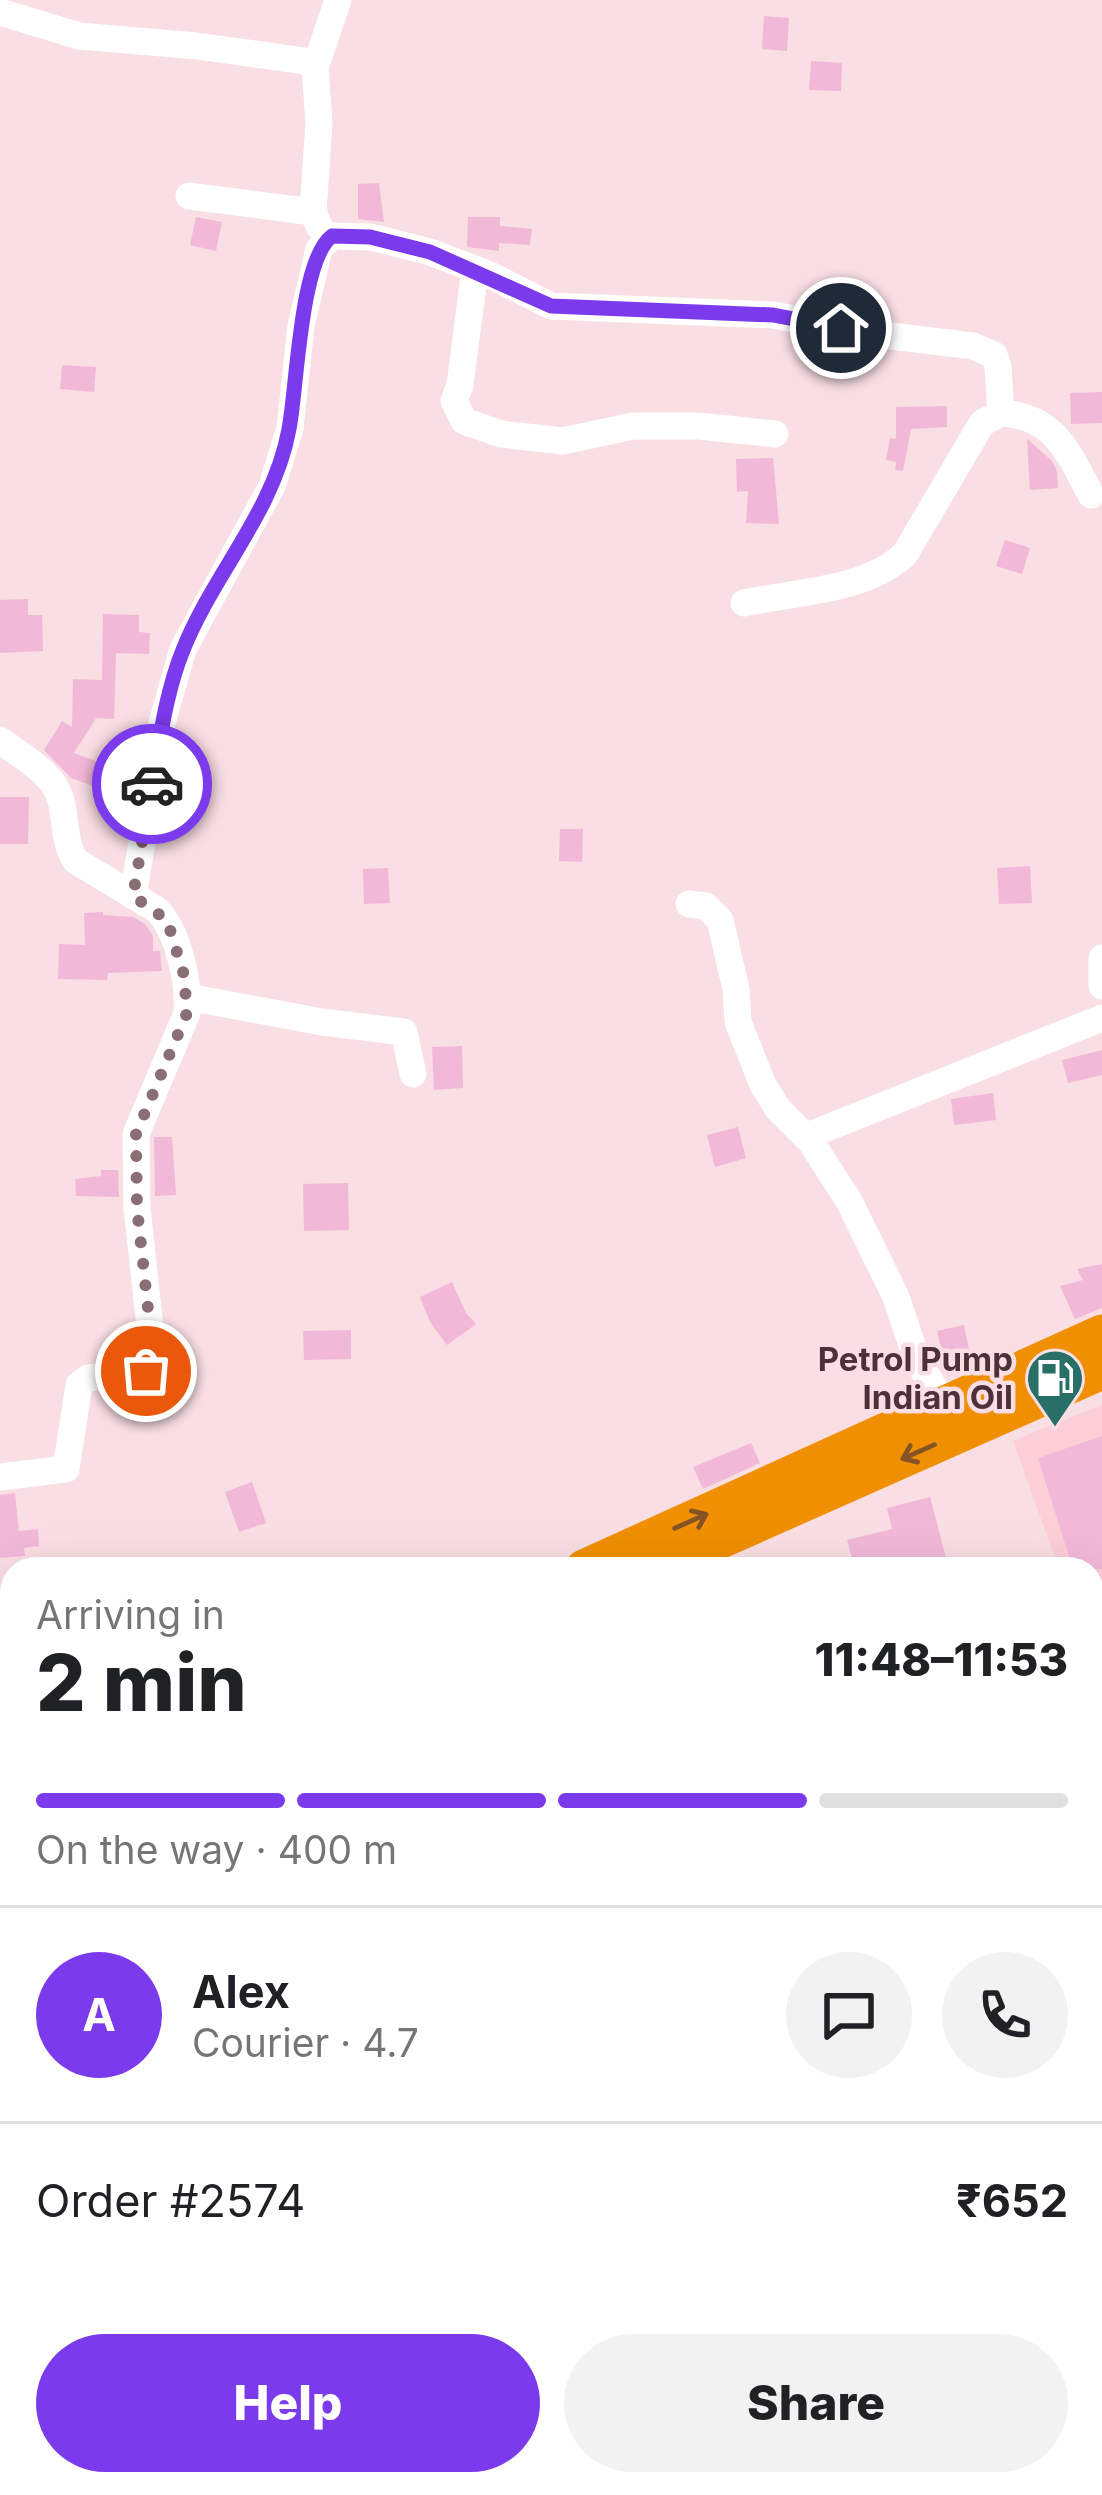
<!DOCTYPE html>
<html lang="en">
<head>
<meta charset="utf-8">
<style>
	:root { --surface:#fff; --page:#f2f2f2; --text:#202124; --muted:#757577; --line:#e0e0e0; --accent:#7c3aed }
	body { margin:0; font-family:Inter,sans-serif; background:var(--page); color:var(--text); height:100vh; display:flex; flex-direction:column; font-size:45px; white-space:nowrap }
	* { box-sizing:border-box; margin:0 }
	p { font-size:39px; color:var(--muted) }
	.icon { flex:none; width:66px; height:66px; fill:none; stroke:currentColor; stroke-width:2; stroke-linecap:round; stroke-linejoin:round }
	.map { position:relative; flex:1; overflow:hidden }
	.side { position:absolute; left:0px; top:1557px; width:1104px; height:939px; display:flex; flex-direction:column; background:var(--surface); border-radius:36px 36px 0 0; box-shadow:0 12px 48px #0002 }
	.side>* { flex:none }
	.pin { position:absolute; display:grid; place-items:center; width:102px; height:102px; color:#fff; margin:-51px; border:6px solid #fff; border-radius:50%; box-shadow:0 3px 12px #0007 }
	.courier { position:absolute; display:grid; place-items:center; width:120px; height:120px; margin:-60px; border:9px solid #7c3aed; border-radius:50%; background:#fff; color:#222; box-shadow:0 3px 15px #0007 }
	.headline em { font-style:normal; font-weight:800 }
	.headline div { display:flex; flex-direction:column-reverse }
	.headline { display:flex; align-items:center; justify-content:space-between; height:204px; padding:0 36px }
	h1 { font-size:78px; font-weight:800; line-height:90px }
	.bar { display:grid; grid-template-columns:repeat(4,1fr); gap:18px 12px; align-content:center; height:144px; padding:0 36px }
	.bar i { height:15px; border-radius:9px; background:var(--line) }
	.bar .active { background:var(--accent) }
	.bar p { grid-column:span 4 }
	.line { display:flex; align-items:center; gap:30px; padding:0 36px; border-top:3px solid var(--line) }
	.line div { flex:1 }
	.round { display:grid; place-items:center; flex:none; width:126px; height:126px; border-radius:63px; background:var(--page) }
	.primary-button { display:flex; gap:24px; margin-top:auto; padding:24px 36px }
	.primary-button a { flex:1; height:138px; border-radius:72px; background:var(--accent); color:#fff; font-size:48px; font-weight:800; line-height:138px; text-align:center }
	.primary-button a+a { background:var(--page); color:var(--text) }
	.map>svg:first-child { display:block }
</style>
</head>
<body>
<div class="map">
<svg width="1102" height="2495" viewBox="0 0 1102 2495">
	<rect width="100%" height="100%" fill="#f9dee3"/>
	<path fill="#fcced7" d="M1102 1405V1609H1092V1569H1059L1013 1441Z"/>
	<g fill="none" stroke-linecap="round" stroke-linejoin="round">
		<path stroke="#1acab9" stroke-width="6" d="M1092 1622H1102
			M0 2124 12 2132"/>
	</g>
	<path fill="#f2b8d8" d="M764 16 789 18 787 51 762 49Z
		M811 61 842 63 841 91 809 90Z
		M379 183 384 222 358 219V184Z
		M196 217 222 222 216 251 190 245Z
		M468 217H500V226L532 229 530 245 499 243V251L467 247Z
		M62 365 96 367 94 392 60 389Z
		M1102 392V423L1071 424 1070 393Z
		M947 406V427L911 429 903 471 895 470 896 462 886 460 890 438 896 439V407Z
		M1027 439 1052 461 1057 471 1058 488 1030 490Z
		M773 458 779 524 746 523 748 491 737 492 736 459Z
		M1005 540 1030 548 1022 574 996 566Z
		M28 599V615H42L43 651 0 653V600Z
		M103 614 139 615V632L150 633 149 654 116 653 114 719 96 718 74 753 101 763 93 786 71 778 44 750 62 721 72 727 73 679 102 680Z
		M0 797H29L28 844H0Z
		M560 829H583L582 862 559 861Z
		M1030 866 1032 903 999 904 997 868Z
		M388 868 390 903 364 904 363 869Z
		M103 912V915L133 917 145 924 153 936V951H160L162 971 108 973 107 980 58 979 59 944 85 945 84 913Z
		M462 1046 463 1088 434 1090 432 1047Z
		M1102 1050V1075L1068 1083 1062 1060Z
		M993 1093 996 1120 954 1125 951 1099Z
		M738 1127 746 1158 715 1167 707 1135Z
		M154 1137H172L176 1195 155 1196Z
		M101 1170H118L119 1197 76 1196 75 1179 101 1176Z
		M348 1183 349 1230 304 1231 303 1184Z
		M1102 1264V1308L1075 1319 1060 1286 1083 1280 1077 1269Z
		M452 1282 466 1313 476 1324 447 1345 430 1322 420 1297Z
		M964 1325 970 1354 944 1360 937 1331Z
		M351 1330V1359L304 1360 303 1331Z
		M1102 1436V1569H1073L1038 1458Z
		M751 1443 760 1463 703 1489 693 1467Z
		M252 1482 266 1523 239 1532 225 1492Z
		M15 1493 19 1531 38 1529 39 1546 24 1548 25 1556 0 1558V1495Z
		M930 1497 949 1569H878L877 1564 855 1569 847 1540 892 1529 887 1508Z"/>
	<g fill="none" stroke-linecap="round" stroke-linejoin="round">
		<path stroke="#fff" stroke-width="27" d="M0 12 79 36 197 46 305 61 315 68 319 122 313 212
			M315 68 338 0
			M189 196 313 212 319 226
			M475 269 460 385 454 401 464 421 501 434 563 441 633 426H699L775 434
			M744 603C795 592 866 591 905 554L982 423 1001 413
			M0 740C17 753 42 767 54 785 69 807 60 838 76 861L157 910C179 933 189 982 187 1013L136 1134 137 1208 151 1336 146 1371 88 1378 79 1385 66 1469 0 1477
			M133 896 162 723 183 649 272 486 290 428 301 326 319 249 332 236 371 237 430 252 490 275 551 306 773 315 875 334 973 346 994 355 998 367 1001 413C1055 416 1068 452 1091 495
			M689 904 706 906 720 920 736 989 738 1022 763 1085 778 1109 811 1142 849 1201 896 1297 917 1360 945 1405
			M1102 958V986
			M188 997 322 1022 404 1032 413 1074
			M807 1136 1102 1018
			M1092 1771 1102 1772
			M1 1842 12 1870
			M0 2356 12 2348
			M1092 2428 1102 2425
			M363 2484 375 2495
			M1071 2484V2495
			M267 2495 272 2484"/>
		<path stroke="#ef8f01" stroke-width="39" d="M584 1569 1102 1334
			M653 1569 1102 1370
			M0 1815 12 1810"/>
	</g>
	<defs><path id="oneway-shaft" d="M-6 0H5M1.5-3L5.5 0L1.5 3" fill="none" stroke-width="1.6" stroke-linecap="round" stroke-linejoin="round" transform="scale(3)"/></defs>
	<g stroke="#855325">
		<use href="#oneway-shaft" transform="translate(918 1452) rotate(156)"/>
		<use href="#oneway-shaft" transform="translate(691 1521) rotate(-24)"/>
	</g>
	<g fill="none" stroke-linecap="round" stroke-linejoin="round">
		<path stroke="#896e74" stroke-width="12" stroke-dasharray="0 21.6" d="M146 1371 151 1336 137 1208 136 1134 187 1013 184 975 167 920 133 896 152 784"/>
		<path stroke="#7c3aed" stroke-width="15" d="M152 784C160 739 166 692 183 650 213 574 274 512 289 429 297 389 300 259 332 236L370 237 430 252 551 306 773 315 841 328"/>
	</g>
	<defs>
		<g id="fuel-pin" transform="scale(3)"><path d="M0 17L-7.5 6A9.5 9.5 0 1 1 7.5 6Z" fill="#276f67" stroke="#f9dee3"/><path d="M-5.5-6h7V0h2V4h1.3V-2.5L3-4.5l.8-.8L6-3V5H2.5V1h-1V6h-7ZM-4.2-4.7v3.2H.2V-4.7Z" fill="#fff"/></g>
	</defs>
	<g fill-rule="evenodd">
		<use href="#fuel-pin" x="1055" y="1378"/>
	</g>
	<g text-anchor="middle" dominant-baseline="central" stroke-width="9" stroke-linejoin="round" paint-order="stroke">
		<g font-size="33" font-weight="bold" fill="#4c3238" stroke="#f9dee3" text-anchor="end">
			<text x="1013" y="1359">Petrol Pump<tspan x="1013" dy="38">Indian Oil</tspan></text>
		</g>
	</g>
</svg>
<div class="pin" style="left:146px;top:1371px;background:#ea580c"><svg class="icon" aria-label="bag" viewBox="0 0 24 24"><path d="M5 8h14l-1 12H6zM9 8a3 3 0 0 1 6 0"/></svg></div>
<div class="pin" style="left:841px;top:328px;background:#1f2937"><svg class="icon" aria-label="home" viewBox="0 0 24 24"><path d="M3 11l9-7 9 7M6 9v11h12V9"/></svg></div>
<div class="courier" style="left:152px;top:784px"><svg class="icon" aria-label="car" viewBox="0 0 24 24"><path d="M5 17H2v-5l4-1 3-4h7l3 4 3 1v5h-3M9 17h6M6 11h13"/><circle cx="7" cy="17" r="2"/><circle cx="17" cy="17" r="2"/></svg></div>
<section class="side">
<div class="headline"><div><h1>2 min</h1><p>Arriving in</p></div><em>11:48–11:53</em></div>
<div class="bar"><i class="active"></i><i class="active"></i><i class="active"></i><i></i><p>On the way · 400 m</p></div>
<div class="line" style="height:216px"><b class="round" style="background:var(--accent);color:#fff">A</b><div><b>Alex</b><p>Courier · 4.7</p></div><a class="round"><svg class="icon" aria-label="chat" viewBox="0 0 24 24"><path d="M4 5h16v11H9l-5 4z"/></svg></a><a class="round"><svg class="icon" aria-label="phone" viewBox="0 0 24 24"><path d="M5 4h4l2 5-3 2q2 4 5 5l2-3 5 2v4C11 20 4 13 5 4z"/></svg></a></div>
<div class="line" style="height:156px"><div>Order #2574</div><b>₹652</b></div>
<div class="primary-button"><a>Help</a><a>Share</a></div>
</section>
</div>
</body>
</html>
